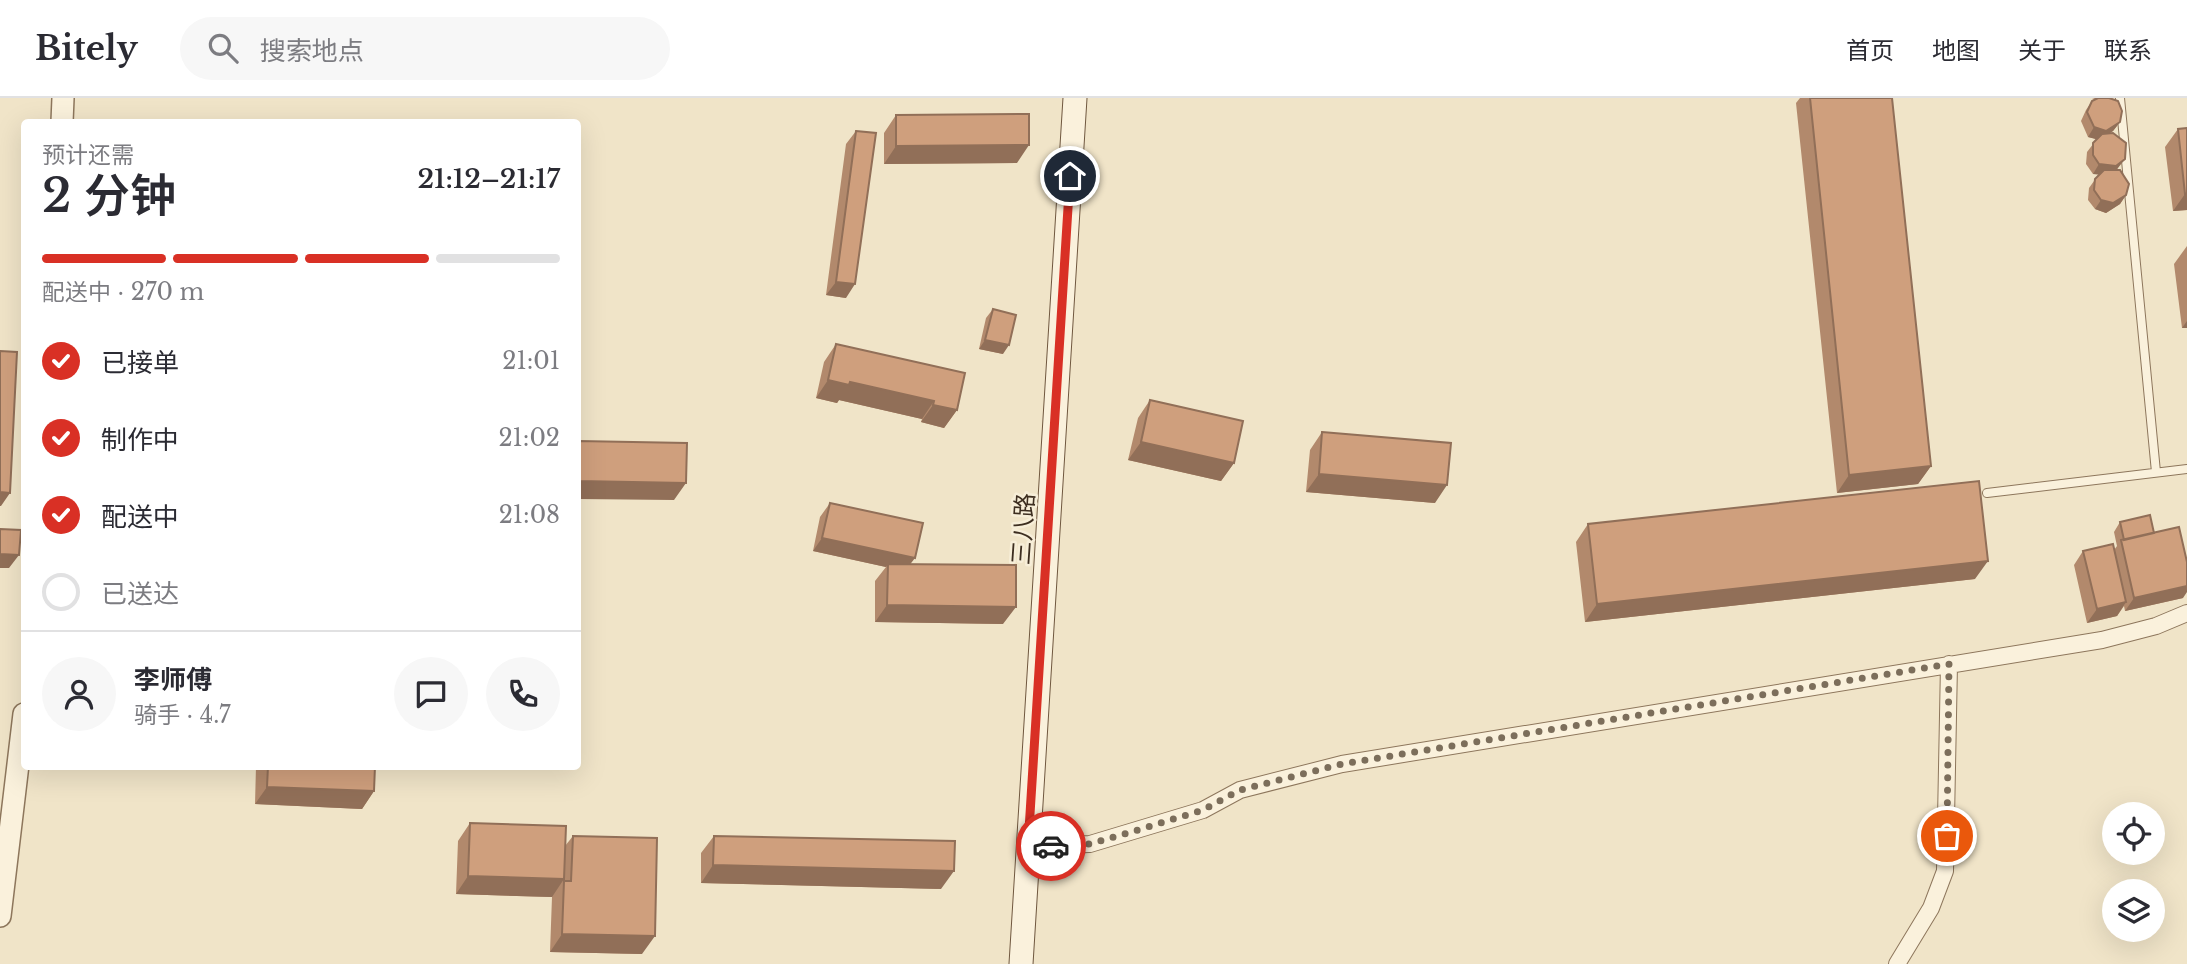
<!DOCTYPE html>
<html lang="zh">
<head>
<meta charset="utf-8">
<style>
	:root { --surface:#fff; --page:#f7f7f7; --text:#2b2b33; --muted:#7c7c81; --line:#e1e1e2; --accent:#d93025 }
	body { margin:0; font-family:"Libre Baskerville","Noto Sans SC",serif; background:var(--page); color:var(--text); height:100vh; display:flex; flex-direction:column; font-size:26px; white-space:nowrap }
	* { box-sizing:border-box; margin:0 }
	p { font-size:23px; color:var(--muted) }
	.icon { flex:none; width:38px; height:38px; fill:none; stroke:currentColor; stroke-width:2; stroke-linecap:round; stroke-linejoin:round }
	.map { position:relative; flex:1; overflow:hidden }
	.drawer { position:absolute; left:21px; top:21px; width:560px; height:651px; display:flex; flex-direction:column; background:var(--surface); border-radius:7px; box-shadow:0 7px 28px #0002 }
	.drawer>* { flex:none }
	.buttons { position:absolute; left:2102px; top:704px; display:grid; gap:14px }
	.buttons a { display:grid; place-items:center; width:63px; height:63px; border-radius:50%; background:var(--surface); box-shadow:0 7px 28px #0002; font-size:35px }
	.pin { position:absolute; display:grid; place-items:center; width:60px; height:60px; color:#fff; margin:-30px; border:4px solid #fff; border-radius:50%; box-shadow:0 2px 7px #0007 }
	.courier { position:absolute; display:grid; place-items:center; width:70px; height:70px; margin:-35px; border:5px solid #d93025; border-radius:50%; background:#fff; color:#222; box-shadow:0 2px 9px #0007 }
	.overview em { font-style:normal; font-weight:600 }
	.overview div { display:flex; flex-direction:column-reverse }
	.overview { display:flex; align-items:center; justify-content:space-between; height:119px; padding:0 21px }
	h1 { font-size:46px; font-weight:600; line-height:52px }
	.bar { display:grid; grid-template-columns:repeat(4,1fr); gap:10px 7px; align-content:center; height:84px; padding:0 21px }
	.bar i { height:9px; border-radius:5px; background:var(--line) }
	.bar .selected { background:var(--accent) }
	.bar p { grid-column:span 4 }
	.line { display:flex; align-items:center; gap:18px; padding:0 21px; border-top:2px solid var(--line) }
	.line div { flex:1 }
	.round { display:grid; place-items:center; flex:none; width:74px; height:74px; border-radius:37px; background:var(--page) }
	ol { padding:0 21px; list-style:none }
	li { display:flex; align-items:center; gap:21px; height:77px }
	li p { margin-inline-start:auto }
	li .icon { padding:7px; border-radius:50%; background:var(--accent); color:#fff; stroke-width:4 }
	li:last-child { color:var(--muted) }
	li i { width:38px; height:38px; border:4px solid var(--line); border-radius:50% }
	header { display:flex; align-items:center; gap:42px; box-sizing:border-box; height:98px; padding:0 35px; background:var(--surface); border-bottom:2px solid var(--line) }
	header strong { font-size:33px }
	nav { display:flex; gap:38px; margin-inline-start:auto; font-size:24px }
	.search { width:490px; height:63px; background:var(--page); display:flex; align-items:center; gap:18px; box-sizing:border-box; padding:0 24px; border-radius:38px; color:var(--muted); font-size:26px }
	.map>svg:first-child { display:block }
</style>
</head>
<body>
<header>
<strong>Bitely</strong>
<div class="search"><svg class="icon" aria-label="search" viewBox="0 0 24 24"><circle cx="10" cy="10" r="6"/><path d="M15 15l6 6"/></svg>搜索地点</div>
<nav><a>首页</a><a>地图</a><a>关于</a><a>联系</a></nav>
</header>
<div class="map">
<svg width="2187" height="866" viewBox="0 0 2187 866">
	<rect width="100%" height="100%" fill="#f0e4c8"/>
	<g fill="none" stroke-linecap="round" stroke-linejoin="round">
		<g stroke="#8d765c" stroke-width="10">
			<path id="service" d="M2120 0 2156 374
				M1987 395 2187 371"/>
		</g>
		<g stroke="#8d765c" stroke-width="18">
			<path id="minor" d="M1028 748 1090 746 1203 712 1240 692 1342 666 2102 542 2156 528 2187 515
				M1897 866 1931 810 1945 773 1949 566"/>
		</g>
		<g stroke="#8d765c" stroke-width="24">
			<path id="tertiary" d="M62 24 63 0
				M0 818 24 616"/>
		</g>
		<g stroke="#6f573f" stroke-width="25">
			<path id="secondary" d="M1021 866 1075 0"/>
		</g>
		<use href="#service" stroke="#faf1dc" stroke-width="8"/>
		<use href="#minor" stroke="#faf1dc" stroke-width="16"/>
		<use href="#tertiary" stroke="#faf1dc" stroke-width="21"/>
		<use href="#secondary" stroke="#faf1dc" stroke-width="23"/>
	</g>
	<path fill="#b2896c" d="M1800 0H1810L1931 368 1918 386 1837 395 1796 5Z
		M2092 0H2109L2120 24 2113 33 2110 35 2118 70 2116 72 2126 97 2120 106 2106 115 2095 111 2088 102 2089 90 2099 76H2093L2086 66 2087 54 2097 41 2088 39 2081 23 2086 12 2092 3 2095 1Z
		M896 17 1017 65 884 66V35Z
		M2178 31 2187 112 2173 113 2165 49Z
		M856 33 846 200 826 197 846 46Z
		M2187 148V230H2182L2174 166Z
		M993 211 1003 256 979 251 986 220Z
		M836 246 957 312 944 330 921 324 922 321 839 302 837 305 816 300 824 264Z
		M1150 302 1234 365 1221 383 1128 362 1138 320Z
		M1322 334 1435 405 1306 394 1310 352Z
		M830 405 910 466 1003 526 875 524V483L886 469 813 453 820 419Z
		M2120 424 2154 435 2183 500 2125 513 2124 508 2117 518 2087 525 2074 467 2083 453 2114 452 2117 448 2114 434Z
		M1588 426 1975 481 1585 524 1576 444Z
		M256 668H375L374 693 362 711 255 706Z
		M470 725 565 748 573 738 642 856 550 854 552 799 456 796 458 743Z
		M714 738 941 791 701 785V755Z"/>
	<path fill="#916f58" d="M2120 24 2113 33 2099 42 2088 39 2094 29Z
		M1029 47 1017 65 884 66 896 48Z
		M2125 61 2118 70 2110 78 2093 76 2099 66Z
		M2187 95V112L2173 113 2185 96Z
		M2126 97 2120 106 2106 115 2095 111 2101 102Z
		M836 184 855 186 846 200 826 197Z
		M2187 223V230H2182Z
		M985 242 1009 247 1003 256 979 251Z
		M828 282 850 284 934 303 922 321 839 302 837 305 816 300Z
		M933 307 957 312 944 330 921 324Z
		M1141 344 1234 365 1221 383 1128 362Z
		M1931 368 1918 386 1837 395 1849 377Z
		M1319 376 1447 387 1435 405 1306 394Z
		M578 383 686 385 674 402 578 401Z
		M0 394 10 395 1 408H0Z
		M822 440 915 460 905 473 888 466 886 469 813 453Z
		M0 456 19 457 9 470H0Z
		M1988 463 1975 481 1585 524 1597 506Z
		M2187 488V494L2183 500 2125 513 2134 500Z
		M2126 504 2117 518 2087 525 2097 511Z
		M887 507 1016 509 1003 526 875 524Z
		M267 689 374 693 362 711 255 706Z
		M713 767 954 773 941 791 701 785Z
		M468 778 564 781 552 799 456 796Z
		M562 836 655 838 642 856 550 854Z"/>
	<path fill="#cf9f7d" stroke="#916f58" stroke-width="2" d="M1810 0H1892L1931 368 1849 377Z
		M2098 0H2109L2118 3 2122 13 2120 24 2106 33 2094 29 2087 14 2092 3Z
		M1029 16V47L896 48V17Z
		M2187 30V95L2185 96 2178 31Z
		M856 33 876 35 855 186 836 184Z
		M2113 35 2126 45 2125 61 2116 68 2099 66 2093 57V45L2102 36Z
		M2104 72H2120L2129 86 2126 97 2113 105 2101 102 2094 92 2095 81Z
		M993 211 1016 217 1009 247 985 242Z
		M836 246 965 275 957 312 933 307 934 303 850 284 849 287 828 282Z
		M0 253 17 254 10 395 0 394Z
		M1150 302 1243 323 1234 365 1141 344Z
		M1322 334 1451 345 1447 387 1319 376Z
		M578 343 687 345 686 385 578 383Z
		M1979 383 1988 463 1597 506 1588 426Z
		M830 405 923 425 915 460 822 440Z
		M2150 417 2154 435 2124 442 2120 424Z
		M2179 429 2187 464V488L2134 500 2121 442Z
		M0 431 21 432 19 457 0 456Z
		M2113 446 2126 504 2097 511 2083 453Z
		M888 466 1016 467V509L887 507Z
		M268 668H375L374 693 267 689Z
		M470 725 566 728 564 781 468 778Z
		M573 738 657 740 655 838 562 836 564 783H571Z
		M714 738 955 743 954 773 713 767Z"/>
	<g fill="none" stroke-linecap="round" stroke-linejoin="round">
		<path stroke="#7c6e5b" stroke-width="7" stroke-dasharray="0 12.6" d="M1051 748 1090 746 1128 735 1203 712 1240 692 1342 666 1949 566 1947 738"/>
		<path stroke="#d93025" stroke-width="9" d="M1051 748H1028L1070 78"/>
	</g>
	<g text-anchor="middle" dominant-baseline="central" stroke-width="5" stroke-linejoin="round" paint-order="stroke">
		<g font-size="24" fill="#3d2e20" stroke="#f7eed8">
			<text transform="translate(1023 431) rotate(-86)">三八路</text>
		</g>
	</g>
</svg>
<div class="buttons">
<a><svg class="icon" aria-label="locate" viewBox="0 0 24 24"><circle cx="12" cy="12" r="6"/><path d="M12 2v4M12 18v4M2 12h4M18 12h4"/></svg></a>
<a><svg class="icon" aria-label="layers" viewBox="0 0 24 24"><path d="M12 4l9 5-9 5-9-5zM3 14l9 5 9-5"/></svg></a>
</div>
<div class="pin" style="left:1947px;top:738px;background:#ea580c"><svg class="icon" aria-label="bag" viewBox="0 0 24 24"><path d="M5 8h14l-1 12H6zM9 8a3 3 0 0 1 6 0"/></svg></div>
<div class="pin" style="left:1070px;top:78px;background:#1f2937"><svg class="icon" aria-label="home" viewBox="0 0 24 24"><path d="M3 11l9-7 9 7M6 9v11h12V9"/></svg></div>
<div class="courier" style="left:1051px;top:748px"><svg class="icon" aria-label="car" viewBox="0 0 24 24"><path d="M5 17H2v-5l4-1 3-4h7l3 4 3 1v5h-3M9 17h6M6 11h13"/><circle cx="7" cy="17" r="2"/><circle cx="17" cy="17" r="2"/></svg></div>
<section class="drawer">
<div class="overview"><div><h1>2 分钟</h1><p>预计还需</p></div><em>21:12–21:17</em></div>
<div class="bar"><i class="selected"></i><i class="selected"></i><i class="selected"></i><i></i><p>配送中 · 270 m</p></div>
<ol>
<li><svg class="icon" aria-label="check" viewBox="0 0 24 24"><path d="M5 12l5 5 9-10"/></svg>已接单<p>21:01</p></li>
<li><svg class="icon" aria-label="check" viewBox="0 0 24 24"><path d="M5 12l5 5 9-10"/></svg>制作中<p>21:02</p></li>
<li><svg class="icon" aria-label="check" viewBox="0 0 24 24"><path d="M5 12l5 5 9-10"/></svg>配送中<p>21:08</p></li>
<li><i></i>已送达</li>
</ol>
<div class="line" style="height:126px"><a class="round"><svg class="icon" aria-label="person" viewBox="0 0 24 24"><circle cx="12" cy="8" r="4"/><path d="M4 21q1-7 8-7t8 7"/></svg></a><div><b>李师傅</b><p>骑手 · 4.7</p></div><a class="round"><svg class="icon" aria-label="chat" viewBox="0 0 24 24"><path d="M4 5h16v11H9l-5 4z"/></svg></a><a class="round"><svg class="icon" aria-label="phone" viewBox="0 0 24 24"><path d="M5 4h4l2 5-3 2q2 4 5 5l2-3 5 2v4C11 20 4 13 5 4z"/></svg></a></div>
</section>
</div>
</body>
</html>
